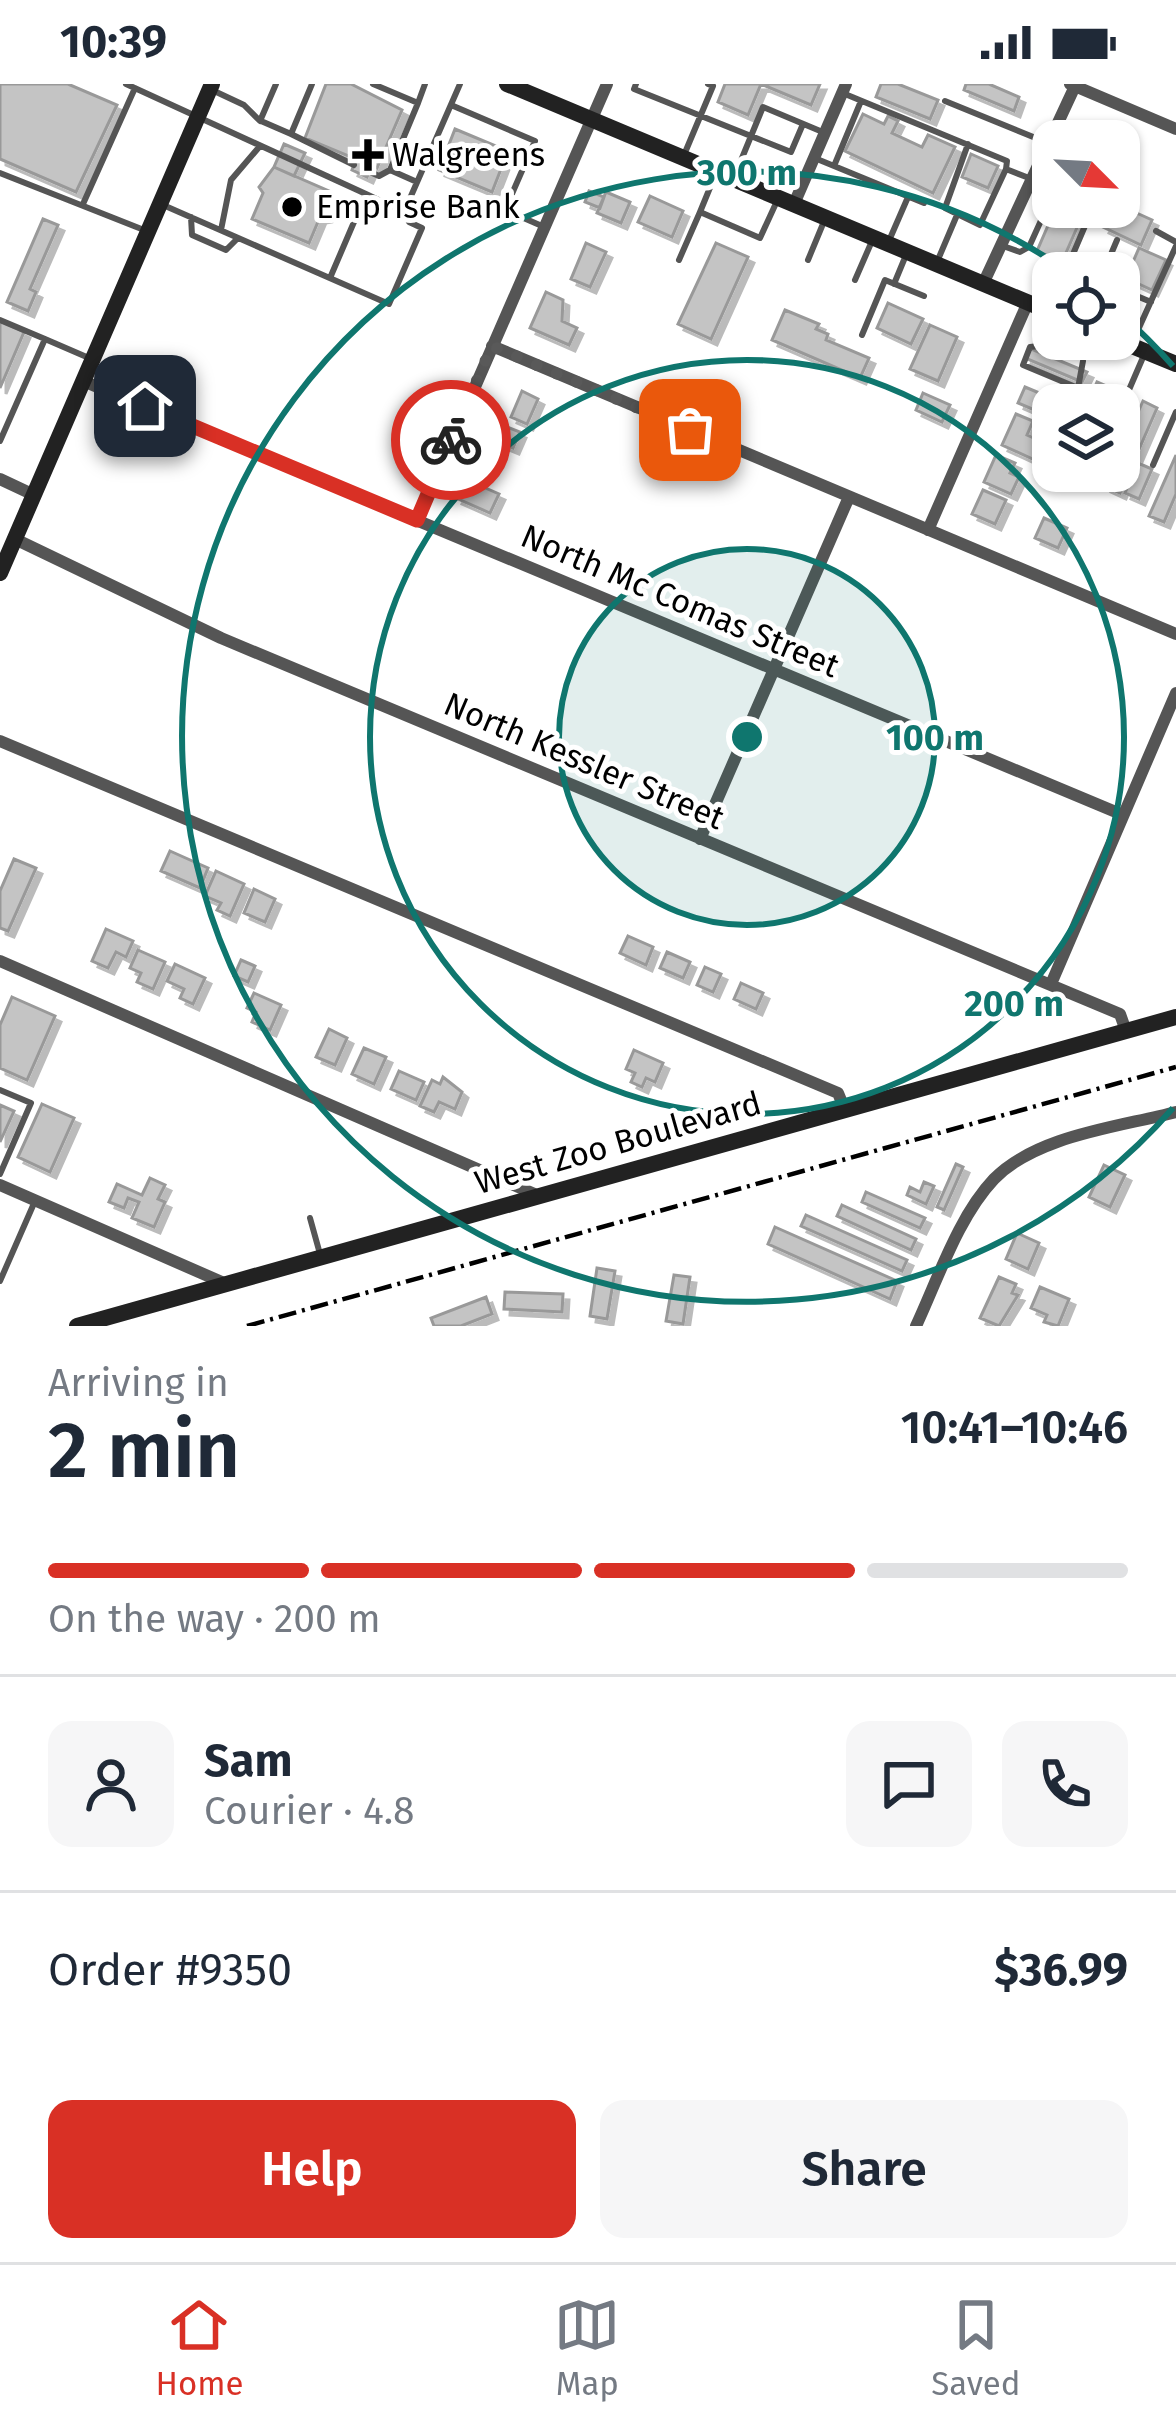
<!DOCTYPE html>
<html lang="en">
<head>
<meta charset="utf-8">
<style>
	:root { --surface:#fff; --page:#f6f6f7; --text:#1f2937; --muted:#747a83; --line:#e0e1e3; --accent:#d93025 }
	body { margin:0; font-family:"Fira Sans",sans-serif; background:var(--page); color:var(--text); height:100vh; display:flex; flex-direction:column; font-size:45px; white-space:nowrap }
	* { box-sizing:border-box; margin:0 }
	p { font-size:39px; color:var(--muted) }
	.icon { flex:none; width:66px; height:66px; fill:none; stroke:currentColor; stroke-width:2; stroke-linecap:round; stroke-linejoin:round }
	.map { position:relative; height:1242px; overflow:hidden }
	.side { display:flex; flex-direction:column; background:var(--surface); flex:1 }
	.side>* { flex:none }
	.needle { width:78px; rotate:114deg }
	.buttons { position:absolute; left:1032px; top:36px; display:grid; gap:24px }
	.buttons a { display:grid; place-items:center; width:108px; height:108px; border-radius:24px; background:var(--surface); box-shadow:0 3px 9px #0004; font-size:60px }
	.pin { position:absolute; display:grid; place-items:center; width:102px; height:102px; color:#fff; margin:-51px; border-radius:24px; box-shadow:0 6px 18px #0006 }
	.courier { position:absolute; display:grid; place-items:center; width:120px; height:120px; margin:-60px; border:9px solid #d93025; border-radius:50%; background:#fff; color:#222; box-shadow:0 3px 15px #0007 }
	.head em { font-style:normal; font-weight:600 }
	.head div { display:flex; flex-direction:column-reverse }
	.head { display:flex; align-items:center; justify-content:space-between; height:204px; padding:0 48px }
	h1 { font-size:78px; font-weight:600; line-height:90px }
	.bar { display:grid; grid-template-columns:repeat(4,1fr); gap:18px 12px; align-content:center; height:144px; padding:0 48px }
	.bar i { height:15px; border-radius:9px; background:var(--line) }
	.bar .active { background:var(--accent) }
	.bar p { grid-column:span 4 }
	.line { display:flex; align-items:center; gap:30px; padding:0 48px; border-top:3px solid var(--line) }
	.line div { flex:1 }
	.round { display:grid; place-items:center; flex:none; width:126px; height:126px; border-radius:24px; background:var(--page) }
	.button { display:flex; gap:24px; margin-top:auto; padding:24px 48px }
	.button a { flex:1; height:138px; border-radius:24px; background:var(--accent); color:#fff; font-size:48px; font-weight:600; line-height:138px; text-align:center }
	.button a+a { background:var(--page); color:var(--text) }
	.status { display:flex; justify-content:space-between; align-items:center; height:84px; padding:0 60px; background:var(--surface); direction:ltr }
	.status svg { height:33px; fill:currentColor }
	.dock { display:flex; justify-content:space-around; align-items:center; height:168px; border-top:3px solid var(--line); background:var(--surface); font-size:33px; color:var(--muted) }
	.dock a { display:grid; justify-items:center; gap:6px }
	.dock .active { color:var(--accent) }
	.map>svg:first-child { display:block }
</style>
</head>
<body>
<div class="status"><b>10:39</b><svg viewBox="0 0 49 12"><path d="M0 12V9h3v3zM5 12V6h3v6zM10 12V3h3v9zM15 12V0h3v12zM26 1h20v11H26zM47 4h2v5h-2z"/></svg></div>
<div class="map">
<svg width="1176" height="1242" viewBox="0 0 1176 1242">
	<defs>
		<filter id="shadow"><feDropShadow dx="6" dy="6" stdDeviation="0" flood-color="#0004"/></filter>
	</defs>
	<rect width="100%" height="100%" fill="#fff"/>
	<path fill="#c4c4c4" stroke="#999" stroke-width="3" filter="url(#shadow)" d="M0 0H68L117 21 76 108 0 75Z
		M326 0H351L402 26 377 84 372 82 367 93 352 86 356 75 305 54Z
		M725 0H820L811 21 761 0 748 31 718 18Z
		M881 0H898L938 16 930 35 876 13Z
		M966 0H989L1019 13 1014 27 964 6Z
		M863 30 884 40 888 32 898 37 892 49 922 63 928 51 955 63 933 109 845 67Z
		M1085 41 1106 51 1104 57H1077Z
		M455 45 508 67 492 108 439 86Z
		M284 60 305 69 294 92 274 83Z
		M971 70 998 82 988 104 962 93Z
		M274 83 331 108 326 132 320 133 309 159 252 135 263 109 259 103Z
		M589 107 604 113 600 124 585 118Z
		M606 108 630 118 621 139 597 129Z
		M650 112 683 127 672 153 638 138Z
		M1119 121 1152 136 1141 161 1103 143 1112 123Z
		M1056 123H1086L1062 178 1037 167Z
		M43 135 58 141 30 205 36 208 28 227 7 218Z
		M586 159 606 168 590 203 571 195Z
		M716 159 748 173 711 255 678 240Z
		M1139 164 1166 176 1152 206 1126 194Z
		M546 208 563 216 562 237 577 244 569 261 530 244Z
		M888 219 923 235 911 260 877 244Z
		M785 226 819 240 816 245 828 250 826 256 869 274 860 294 772 256Z
		M0 237 24 248 0 304Z
		M930 241 957 253 938 297 910 285Z
		M1029 264 1087 288 1082 298 1025 274Z
		M1097 298 1111 304 1103 321H1087Z
		M1025 303 1068 321H1053V334L1018 319Z
		M522 307 538 315 527 340 511 333Z
		M923 309 950 321 942 338 916 326Z
		M1143 317 1157 324 1120 409 1105 402 1112 387H1119V371Z
		M1016 330 1033 337 1027 351 1045 359 1037 377 1002 361Z
		M492 337 520 348 513 364 486 353Z
		M996 371 1015 379 1010 389 1019 393 1011 410 984 398Z
		M1176 371V410L1164 438 1149 432Z
		M1138 379 1152 385 1139 415 1125 409Z
		M465 395 499 410 490 429 456 414Z
		M983 406 1006 416 995 440 972 430Z
		M1044 434 1067 444 1058 464 1035 454Z
		M170 767 208 784 200 804 161 787Z
		M14 775 36 784 8 847 0 844V807Z
		M216 787 244 800 230 832 217 826 221 819 205 812Z
		M254 805 275 815 265 838 244 829Z
		M106 845 133 857 126 873 116 868 108 884 92 877Z
		M628 852 653 863 646 881 620 869Z
		M138 866 165 878 153 905 137 898 141 889 130 884Z
		M667 868 690 878 683 894 660 884Z
		M241 876 255 882 248 898 234 892Z
		M175 880 205 894 193 920 180 914 184 905 167 897Z
		M705 883 721 890 713 908 697 901Z
		M741 899 763 909 756 925 734 915Z
		M254 909 281 921 270 946 252 938 256 928 247 924Z
		M12 913 55 932 27 996 0 984V941Z
		M329 945 347 954 335 981 316 973Z
		M364 964 386 973 374 1000 352 990Z
		M634 966 663 979 655 998 646 994 642 1003 631 998 635 989 626 985Z
		M399 987 424 998 416 1016 391 1005Z
		M443 993 462 1008 455 1025 439 1018 434 1028 420 1022 432 996 440 1000Z
		M42 1020 74 1034 50 1088 18 1073Z
		M0 1021 14 1027 0 1058Z
		M956 1080 963 1083 944 1126 937 1123Z
		M1104 1081 1125 1091 1110 1123 1089 1113Z
		M150 1094 165 1101 158 1115 165 1118 154 1143 132 1134 139 1118 128 1114 124 1124 109 1118 117 1100 142 1111Z
		M924 1098 934 1102 926 1120 907 1111 910 1103 920 1108Z
		M866 1108 925 1134 920 1144 862 1118Z
		M842 1121 916 1155 911 1166 837 1132Z
		M806 1131 907 1176 902 1187 801 1142Z
		M775 1143 897 1197 890 1215 768 1160Z
		M1017 1149 1039 1159 1028 1185 1006 1175Z
		M597 1184 615 1187 607 1235 590 1232Z
		M674 1191 690 1193 683 1240 666 1237Z
		M999 1193 1016 1200 1012 1209 1018 1211 999 1242 980 1234Z
		M1040 1203 1069 1215 1058 1242 1044 1238 1047 1231 1031 1224Z
		M505 1208 563 1210 562 1228 504 1225Z
		M486 1213 492 1230 461 1242H434L431 1234Z"/>
	<g fill="none" stroke-linecap="round" stroke-linejoin="round">
		<path stroke="#555" stroke-width="6" d="M126 0 366 110
			M373 0 418 19 425 0
			M636 0 634 5 791 68 803 40
			M212 6 244 21 260 37 276 0
			M845 10 1007 77 1006 85 1029 94
			M945 17 1048 59
			M451 21 535 57 505 126 542 142
			M261 37 291 50 312 0
			M291 50 354 81
			M968 60 945 124 980 141 1006 85
			M684 71 713 2 708 0
			M817 75 924 119
			M834 82 861 17
			M370 88 379 92 390 86
			M0 89 144 146
			M716 89 700 128 760 154 777 117
			M735 91 763 23 825 49
			M1038 91 1053 98
			M417 98 390 86 418 19
			M83 120 135 4
			M163 121 389 220 422 144 409 138 404 128 460 0
			M191 133 192 151 226 166 238 154
			M221 146 231 96 260 62
			M1156 147 1176 158
			M888 159 908 113
			M1003 162 1020 168 1029 163 1053 110
			M679 176 700 128
			M808 176 825 135
			M937 178 957 131
			M1065 189 1093 123
			M1103 189 1117 156
			M330 194 366 110 404 128
			M855 196 872 157
			M894 200 906 171
			M1125 207 1151 218
			M0 236 45 255
			M862 251 885 196 924 212
			M1133 257 1176 162
			M1047 261 1030 263 1023 281 1078 304 1083 277
			M1119 329 1144 271
			M0 357 45 255 89 274
			M1153 381 1176 328
			M1092 391 1094 387
			M0 1006 31 1019 0 1090
			M310 1134 320 1170
			M0 1197 35 1117"/>
		<path stroke="#555" stroke-width="12" d="M1070 0 1176 45
			M794 120 846 0
			M983 200 1076 0
			M492 262 1176 550
			M83 297 1123 731
			M0 395 34 411
			M417 436 607 0
			M928 446 1028 218
			M15 455 221 554 1120 930 1126 947
			M0 657 838 1009 845 1026
			M700 755 849 413
			M0 877 539 1112
			M1051 900 1176 609
			M0 1101 224 1199
			M916 1242C938 1195 958 1133 994 1095 1037 1051 1120 1043 1176 1028"/>
		<path stroke="#222" stroke-width="16" d="M507 0 1053 229
			M1115 255 1176 280
			M0 489 212 0
			M77 1242 1176 933"/>
		<path stroke="#000" stroke-width="4.5" stroke-dasharray="18 6 3 6" stroke-linecap="butt" d="M247 1242 1176 983"/>
	</g>
	<g fill="none" stroke-linecap="round" stroke-linejoin="round">
		<path stroke="#595959" stroke-width="12" stroke-dasharray="0 21.6" d="M451 356 492 262 690 346"/>
		<path stroke="#d93025" stroke-width="15" d="M145 322 417 436 451 356"/>
	</g>
	<circle cx="747" cy="653" r="188" fill="#0f766e" fill-opacity=".12"/>
	<g fill="none" stroke="#0f766e" stroke-width="6">
		<circle cx="747" cy="653" r="188"/>
		<circle cx="747" cy="653" r="377"/>
		<path d="M1173 1024A565 565 0 1 1 1067 187M1121 230A565 565 0 0 1 1173 282"/>
	</g>
	<g fill="#000" stroke="#fff" stroke-width="4.5">
		<path d="M362 53h12v12h12v12h-12v12h-12v-12h-12v-12h12z"/>
		<circle cx="292" cy="123" r="12"/>
	</g>
	<g text-anchor="middle" dominant-baseline="central" stroke-width="10" stroke-linejoin="round" paint-order="stroke">
		<g font-size="33" fill="#000" stroke="#fff" text-anchor="start">
			<text x="392" y="71">Walgreens</text>
			<text x="316" y="123">Emprise Bank</text>
		</g>
		<g font-size="33" fill="#000" stroke="#fff">
			<text transform="translate(680 517) rotate(23)">North Mc Comas Street</text>
			<text transform="translate(584 677) rotate(23)">North Kessler Street</text>
			<text transform="translate(618 1059) rotate(-16)">West Zoo Boulevard</text>
		</g>
	</g>
	<circle cx="747" cy="653" r="18" fill="#0f766e" stroke="#fff" stroke-width="6"/>
	<g font-size="36" text-anchor="middle" font-weight="bold" fill="#0f766e" stroke="#fff" stroke-width="10" stroke-linejoin="round" paint-order="stroke">
		<text x="747" y="101">300 m</text>
		<text x="935" y="666">100 m</text>
		<text x="1014" y="932">200 m</text>
	</g>
</svg>
<div class="buttons">
<a><svg class="needle" viewBox="-14 -14 28 28"><path d="M0-13l5 13h-10z" fill="#e53935"/><path d="M0 13l5-13h-10z" fill="#747a83"/></svg></a>
<a><svg class="icon" aria-label="locate" viewBox="0 0 24 24"><circle cx="12" cy="12" r="6"/><path d="M12 2v4M12 18v4M2 12h4M18 12h4"/></svg></a>
<a><svg class="icon" aria-label="layers" viewBox="0 0 24 24"><path d="M12 4l9 5-9 5-9-5zM3 14l9 5 9-5"/></svg></a>
</div>
<div class="pin" style="left:690px;top:346px;background:#ea580c"><svg class="icon" aria-label="bag" viewBox="0 0 24 24"><path d="M5 8h14l-1 12H6zM9 8a3 3 0 0 1 6 0"/></svg></div>
<div class="pin" style="left:145px;top:322px;background:#1f2937"><svg class="icon" aria-label="home" viewBox="0 0 24 24"><path d="M3 11l9-7 9 7M6 9v11h12V9"/></svg></div>
<div class="courier" style="left:451px;top:356px"><svg class="icon" aria-label="bike" viewBox="0 0 24 24"><circle cx="6" cy="16" r="4"/><circle cx="18" cy="16" r="4"/><path d="M6 16l4-8h5l3 8M10 8l3 8H6M13 5h3"/></svg></div>
</div>
<section class="side">
<div class="head"><div><h1>2 min</h1><p>Arriving in</p></div><em>10:41–10:46</em></div>
<div class="bar"><i class="active"></i><i class="active"></i><i class="active"></i><i></i><p>On the way · 200 m</p></div>
<div class="line" style="height:216px"><a class="round"><svg class="icon" aria-label="person" viewBox="0 0 24 24"><circle cx="12" cy="8" r="4"/><path d="M4 21q1-7 8-7t8 7"/></svg></a><div><b>Sam</b><p>Courier · 4.8</p></div><a class="round"><svg class="icon" aria-label="chat" viewBox="0 0 24 24"><path d="M4 5h16v11H9l-5 4z"/></svg></a><a class="round"><svg class="icon" aria-label="phone" viewBox="0 0 24 24"><path d="M5 4h4l2 5-3 2q2 4 5 5l2-3 5 2v4C11 20 4 13 5 4z"/></svg></a></div>
<div class="line" style="height:156px"><div>Order #9350</div><b>$36.99</b></div>
<div class="button"><a>Help</a><a>Share</a></div>
</section>
<nav class="dock">
<a class="active"><svg class="icon" aria-label="home" viewBox="0 0 24 24"><path d="M3 11l9-7 9 7M6 9v11h12V9"/></svg>Home</a>
<a><svg class="icon" aria-label="map" viewBox="0 0 24 24"><path d="M3 6l6-2 6 2 6-2v14l-6 2-6-2-6 2zM9 4v14M15 6v14"/></svg>Map</a>
<a><svg class="icon" aria-label="saved" viewBox="0 0 24 24"><path d="M7 4h10v16l-5-4-5 4z"/></svg>Saved</a>
</nav>
</body>
</html>
